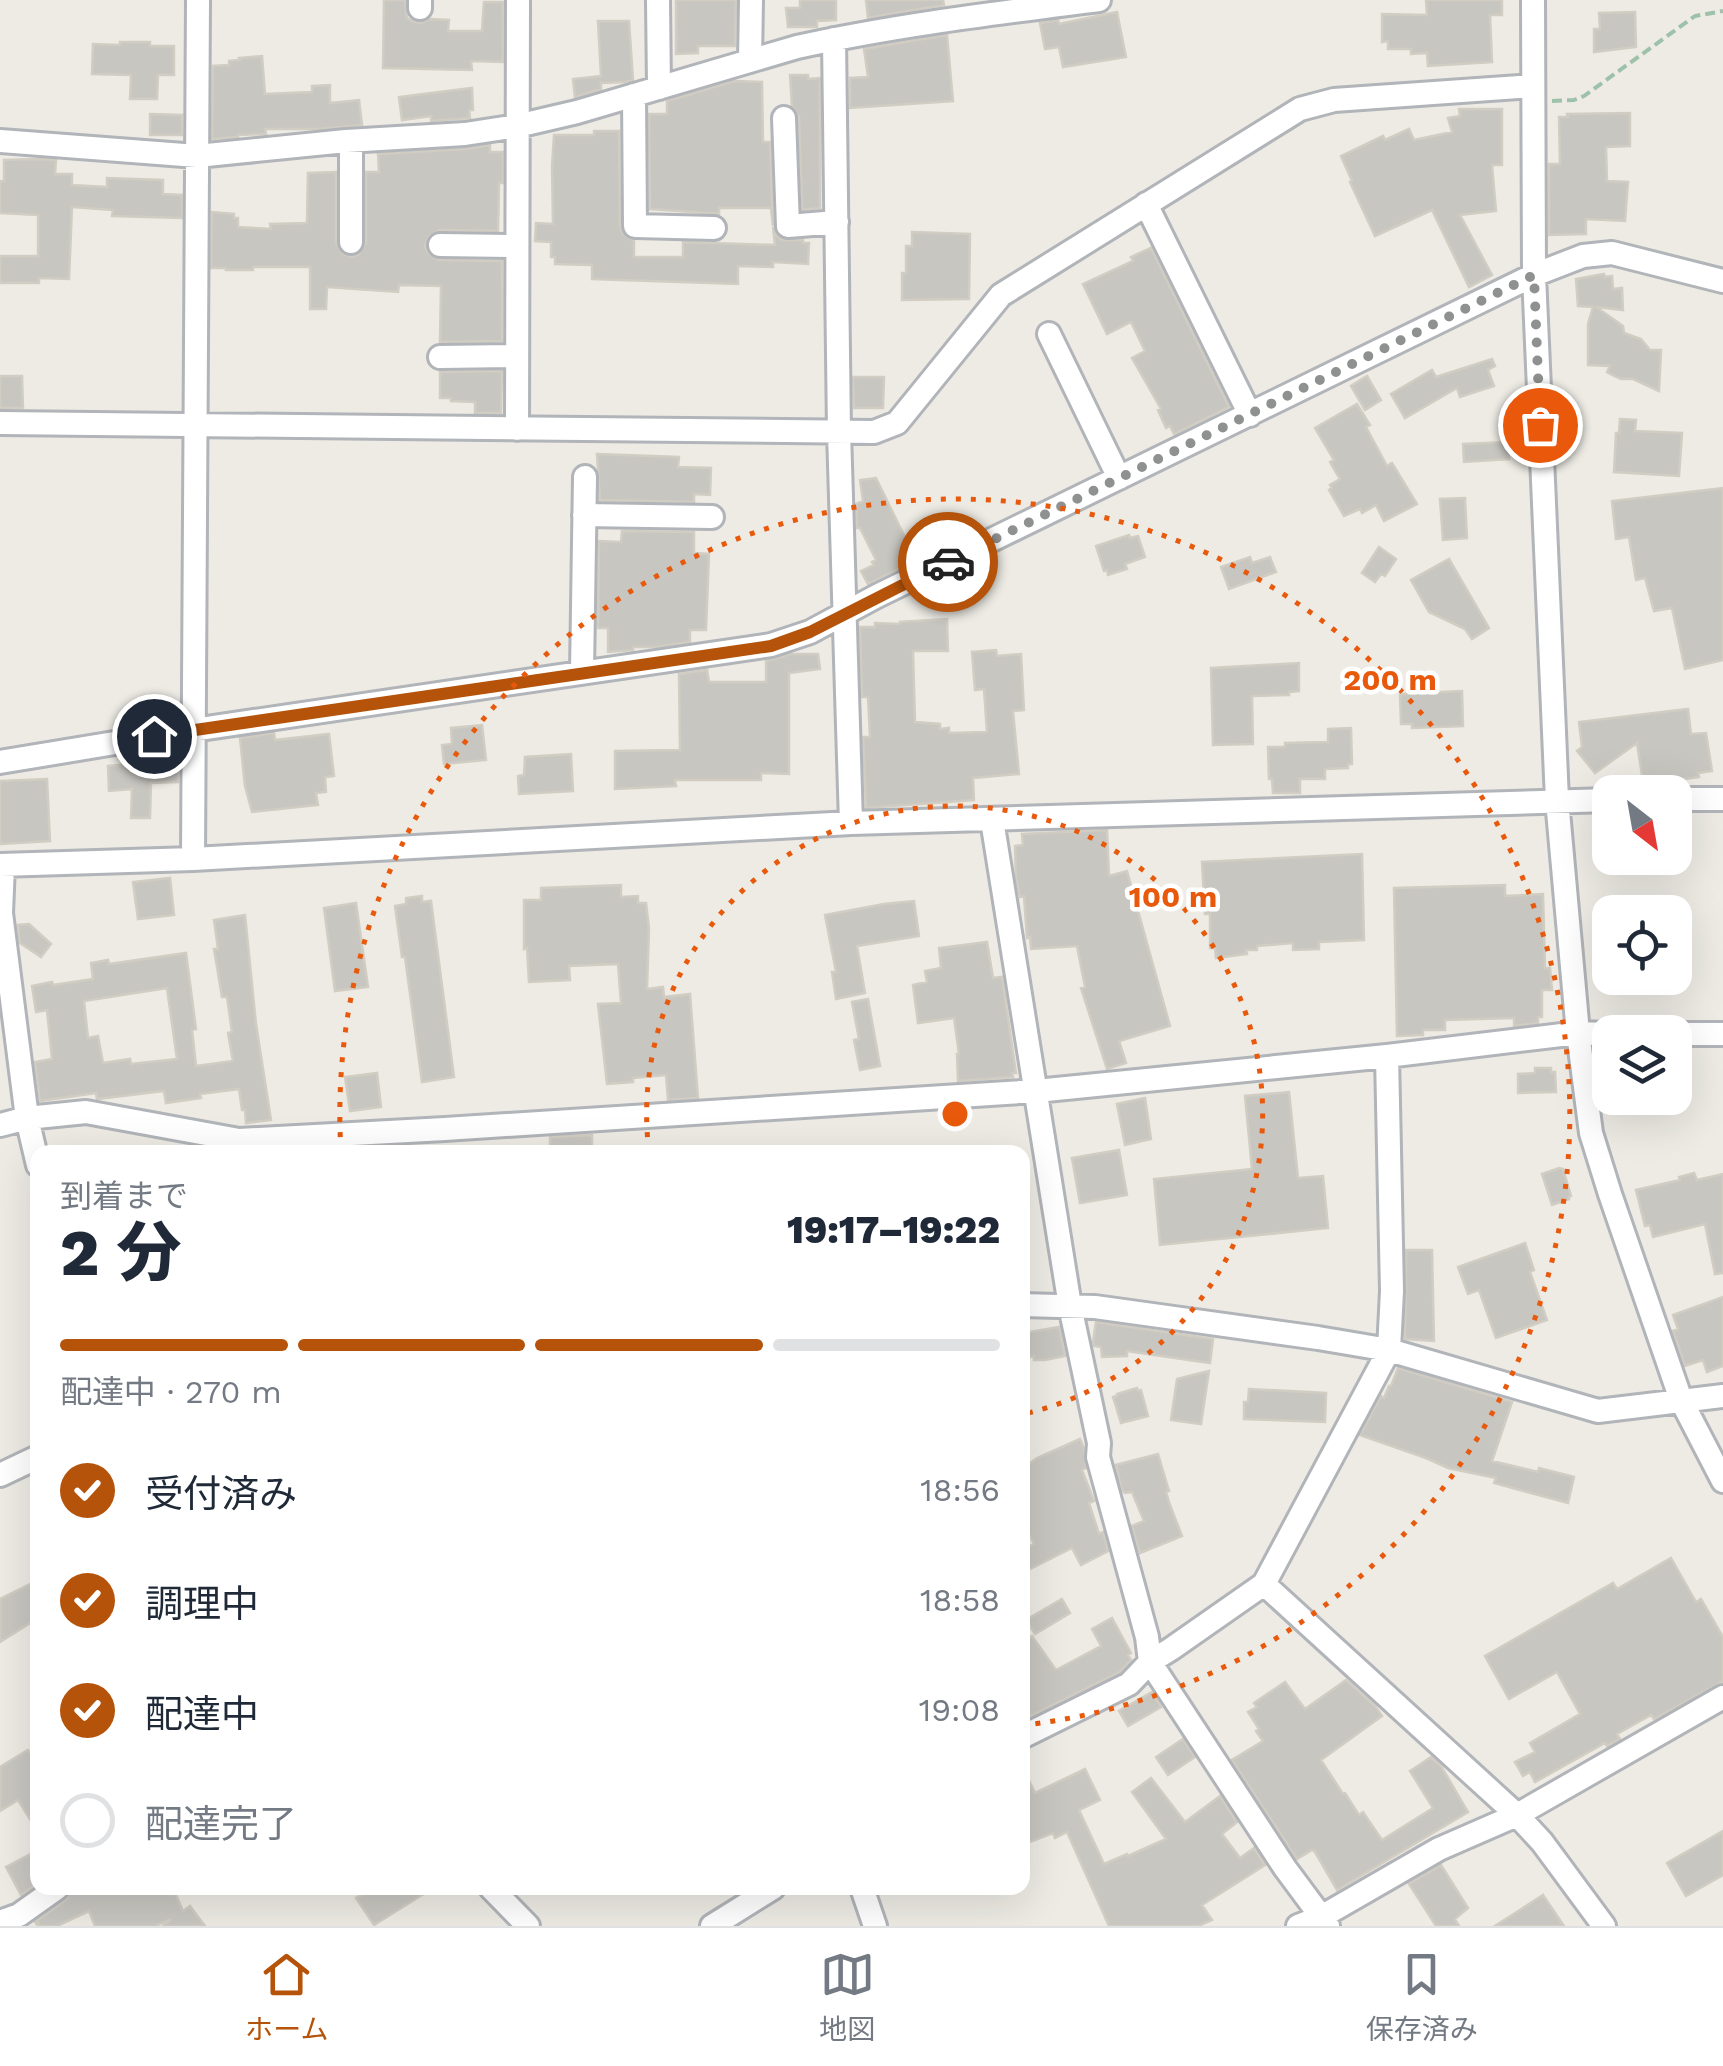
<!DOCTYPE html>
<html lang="ja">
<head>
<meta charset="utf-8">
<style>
	:root { --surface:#fff; --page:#f2f2f3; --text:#1f2937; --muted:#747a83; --line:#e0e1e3; --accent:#b45309 }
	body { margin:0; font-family:"Work Sans","Noto Sans JP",sans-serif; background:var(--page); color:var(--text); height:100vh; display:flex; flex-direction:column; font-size:38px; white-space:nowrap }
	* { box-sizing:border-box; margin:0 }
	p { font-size:32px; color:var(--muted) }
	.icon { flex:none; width:55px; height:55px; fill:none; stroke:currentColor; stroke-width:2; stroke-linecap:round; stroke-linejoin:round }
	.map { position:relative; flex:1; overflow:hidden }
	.details { position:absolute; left:30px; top:1145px; width:1000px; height:750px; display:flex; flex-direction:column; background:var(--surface); border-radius:20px; box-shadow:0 10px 40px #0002 }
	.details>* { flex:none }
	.needle { width:65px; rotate:149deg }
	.tools { position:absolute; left:1592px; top:775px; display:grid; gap:20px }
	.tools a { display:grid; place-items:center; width:100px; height:100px; border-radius:20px; background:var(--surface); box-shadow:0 10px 40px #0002; font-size:50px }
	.pin { position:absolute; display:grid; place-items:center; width:85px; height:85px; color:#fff; margin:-42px; border:5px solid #fff; border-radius:50%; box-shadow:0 2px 10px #0007 }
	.courier { position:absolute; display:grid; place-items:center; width:100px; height:100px; margin:-50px; border:8px solid #b45309; border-radius:50%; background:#fff; color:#222; box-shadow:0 2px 12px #0007 }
	.overview em { font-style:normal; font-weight:800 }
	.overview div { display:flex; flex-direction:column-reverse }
	.overview { display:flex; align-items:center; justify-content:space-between; height:170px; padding:0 30px }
	h1 { font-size:65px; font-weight:800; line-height:75px }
	.bar { display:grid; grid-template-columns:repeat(4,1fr); gap:15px 10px; align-content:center; height:120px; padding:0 30px }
	.bar i { height:12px; border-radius:8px; background:var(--line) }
	.bar .active { background:var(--accent) }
	.bar p { grid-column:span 4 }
	ol { padding:0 30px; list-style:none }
	li { display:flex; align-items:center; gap:30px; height:110px }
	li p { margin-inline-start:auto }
	li .icon { padding:10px; border-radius:50%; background:var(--accent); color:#fff; stroke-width:4 }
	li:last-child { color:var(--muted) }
	li i { width:55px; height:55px; border:5px solid var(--line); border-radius:50% }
	.tabs { display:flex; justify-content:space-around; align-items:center; height:140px; border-top:2px solid var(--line); background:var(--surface); font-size:28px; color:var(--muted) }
	.tabs a { display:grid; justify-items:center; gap:5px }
	.tabs .active { color:var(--accent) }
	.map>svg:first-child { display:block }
</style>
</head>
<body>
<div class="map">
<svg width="1723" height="1926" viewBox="0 0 1723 1926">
	<rect width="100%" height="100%" fill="#edebe4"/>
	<path fill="#c8c6c1" stroke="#d1cdc3" stroke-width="2.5" fill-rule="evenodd" d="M384 0H405L407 18 413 21 421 23 430 19 449 20 448 31H482L484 2H503V62L471 61 472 70 383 68Z
		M676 0H736L735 46H698V53L676 54Z
		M800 0H836V20L817 21V27H788L786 8H800Z
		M866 0H943L944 5 868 18Z
		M1426 0H1502V15H1490L1492 62 1428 66 1427 53 1411 54V49H1388V41L1382 42V14L1427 15Z
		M1117 12 1126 57 1063 67 1059 47 1045 49 1040 23 1058 20 1059 24Z
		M1635 12 1636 47 1594 52V29H1600L1599 13Z
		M598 21H629L633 80 626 82 601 83V81V89L575 97 573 79 601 76Z
		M947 35 953 101 850 108V78L868 77 864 49Z
		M120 42H150V46H174V75H158L157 99H130L131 75 92 74 93 44 120 45Z
		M262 56 265 94 312 92V86L330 85V103L359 100 362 125 320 129H265L266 134 238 135V137L212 139 213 66 229 65V61L240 60 239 58Z
		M790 75H808V79L820 78V208L802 210 799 117 792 106Z
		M734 81 762 82 763 142H770L773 226 771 208H719V214L650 209 649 114H667V101Z
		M472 88 473 110H469L470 118 431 121V116L402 120 399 97Z
		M1459 109H1502V165H1492L1496 211 1460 215 1492 275 1469 287 1432 210 1375 236 1350 182 1352 181 1341 156 1383 136 1385 140 1409 129 1414 140 1452 132 1448 118 1460 116Z
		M1630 113V146L1606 147 1607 181 1628 182 1625 221 1586 219V234L1549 235V164H1560L1559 117H1568L1567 114Z
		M150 114 182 115V135H150Z
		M594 131H619L620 226 623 234 634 241V257H683V242L775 245 773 227 776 235 782 240H803V243H809L808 264 773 262V267L738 266V284L592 279V265L555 264V257H551V242L535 241 536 223 553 224 552 167 554 135H594Z
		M490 145V152H503V183H499L498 231 439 230 428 237 425 246 428 253 439 260 502 261V341L440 342 441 286 399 285 398 292 327 287 326 309H310V267H253V270H226V268H211L212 212 234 214V218H238V227L271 229 270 224 307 223 308 173 336 172V243L343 254 352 257 359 254 366 243V172H379L378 154 466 149Z
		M39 159 56 160 55 174H72V185L107 187V178L163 180V194L182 195V218L112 216 113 210 72 207 69 279 39 278V283H0V256H38V215L0 213V181H4V160Z
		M912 232 970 234 969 299 902 300V273H906V246H912Z
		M1151 248 1229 407 1174 434 1170 426 1166 428 1158 410 1161 409 1132 358 1145 351 1131 322 1107 334 1083 284 1133 261 1131 257Z
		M1604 274 1605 277 1612 276 1613 289 1622 288 1623 310 1596 307 1623 326 1624 333 1641 339 1650 350H1661L1659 391 1633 379H1621L1612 375 1607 372 1610 366 1588 365V324L1593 307 1578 306 1576 279Z
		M1492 359 1495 366 1488 370 1494 386 1460 397 1457 388 1405 418 1391 394 1432 370 1436 377Z
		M502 371 501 413H475V402L451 401V398H440V372Z
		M0 376H22L23 408H0Z
		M1367 376 1381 400 1365 410 1351 386Z
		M853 377H884L883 408H854Z
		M1357 404 1370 425 1366 427 1387 466 1392 463 1417 504 1384 521 1376 505 1362 513 1360 509 1344 516 1329 490 1332 488 1330 485 1340 479 1330 462 1334 460 1315 428Z
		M1620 419 1636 420 1635 431 1682 433 1679 476 1614 472 1616 433H1619Z
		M1508 442 1509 459 1464 462 1463 444Z
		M597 454 679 457 678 467 711 468 710 495 694 494V502L600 500Z
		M876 478 916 560 868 584 861 571 874 565 872 562 876 560 860 528H857L856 504 863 501 860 480Z
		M1723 488V660L1685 669 1672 608 1654 611 1645 578 1636 580 1629 537 1616 539 1612 501Z
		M1465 498 1467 538 1443 540 1440 499Z
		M622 531 694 532V553L709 554 706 630H690V642L656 647H633V650L608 652V628H598L599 541 621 542Z
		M1129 535 1130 538 1138 536 1145 557 1125 564 1127 569 1108 575 1107 570 1104 571 1096 546Z
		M1379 547 1396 559 1385 576 1381 574 1375 582 1362 573Z
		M1250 557 1252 563 1270 557 1276 572 1229 589 1221 567Z
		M1449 559 1489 628 1472 639 1465 629 1429 612 1411 580Z
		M947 619 948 651H913L915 722 940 724V729L949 728V733L987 732 984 689 975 690 972 652 996 650 997 656 1021 654 1024 710 1013 711 1019 774 973 778 974 800 866 808 863 737H870L868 697H862L860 627H875V623L900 624V622Z
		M790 654H818L820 669 789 673V774L761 773V780H675L676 786 615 789V751L680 750 679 674 707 670 709 682H766V661Z
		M1299 663V691L1289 692V695L1252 696 1253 744 1213 745 1211 668Z
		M1462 691 1463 726 1412 728V724H1401L1400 694Z
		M1688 709 1691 734 1706 733 1712 771 1698 773 1699 777 1665 782H1643L1637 743 1595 773 1577 751 1582 747 1579 722Z
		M482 725 486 760 444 764 442 745 452 744 451 728Z
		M1351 728 1352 764H1348V768L1325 769V779H1300V793H1273L1272 779H1269L1268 747H1285V743L1328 742V729Z
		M274 733 275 740 329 734 334 776 325 777 326 792 316 793 318 805 252 812 245 786 240 738Z
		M571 754 573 791 519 794 518 776 524 775 525 757Z
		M148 756H173V759H179L178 782 151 783 150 818H131L132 789 109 791 108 766 131 764 133 758 148 759Z
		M47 779 50 841 0 844V781Z
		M1107 830 1109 876 1127 871 1170 1026 1119 1041 1126 1063 1107 1069 1081 988 1085 987 1077 946 1031 949 1030 937 1027 938 1024 896 1020 897 1016 878 1015 846 1023 845 1022 834Z
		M1362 854 1364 940 1319 942V949L1293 950V943L1257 946V950H1246L1247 954 1216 958 1215 948H1210V914H1205L1202 862Z
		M170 878 174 915 138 919 133 882Z
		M621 885V897L638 896V903H646L649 928 647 989 663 987 664 997 690 994 698 1098 668 1100 666 1075 633 1078V1082L607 1084 598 1004 621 1003 618 964 569 966 570 980 529 982 527 948 524 949V900H541V888Z
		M1505 885V896L1543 894 1545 968H1550L1552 990H1542V1017H1538V1023L1514 1026V1018L1445 1020V1030H1423V1035L1397 1036 1394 888Z
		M422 896V902L431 901 454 1077 422 1082 405 957H402L395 906 406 904V898Z
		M914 901 919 936 857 946 865 993 836 999 832 972H836L825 915 884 904Z
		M356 903 368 987 335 991 324 908Z
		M245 915 256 1024 271 1120 246 1123 245 1110H242L239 1089 200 1094 201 1098 166 1103 164 1091 97 1099 96 1093 40 1101 35 1062 52 1059 47 1010 36 1012 32 986 52 982 53 985 93 979 91 963 108 960 109 964 186 953 196 1029 192 1030 196 1066 233 1061 228 1033 232 1032 227 997H222L214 949H218L214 920ZM167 988 177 1059 131 1064 130 1059 103 1063 98 1036 88 1038 84 1001Z
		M29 924 51 944 41 957 20 943 18 925Z
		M987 942 993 978 1002 977 1016 1073H1012L1013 1077 958 1081 957 1054H959L954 1018 918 1023 913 985 927 982 925 971 941 968 939 948Z
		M868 999 880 1066 860 1070 854 1040 859 1039 852 1002Z
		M1535 1068H1551V1072H1555L1556 1092 1518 1093V1074L1535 1073Z
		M377 1073 381 1107 350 1111 345 1077Z
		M1289 1092 1298 1178 1323 1176 1328 1228 1160 1245 1154 1179 1252 1169 1245 1096Z
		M1145 1098 1151 1139 1125 1145 1117 1104Z
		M592 1135V1152H550V1137Z
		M1119 1150 1127 1195 1080 1203 1072 1158Z
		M1559 1168 1563 1169 1571 1196 1569 1197V1199L1552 1205 1542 1174Z
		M1694 1173 1697 1180 1723 1174V1273L1715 1274 1705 1224 1653 1237 1650 1225 1645 1226 1636 1190 1680 1180 1679 1177Z
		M1525 1243 1534 1270 1530 1272 1547 1320 1496 1338 1479 1290 1468 1294 1458 1267Z
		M1406 1250H1432L1434 1341 1405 1339Z
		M1723 1297V1366L1707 1372 1703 1360 1685 1366 1673 1331 1678 1329 1673 1315Z
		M1096 1322 1213 1339 1210 1363 1127 1351V1356L1102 1357 1101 1347 1094 1346 1093 1342Z
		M1059 1327 1065 1356 1045 1360H1034V1356L1029 1357 1024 1333Z
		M1398 1368 1512 1402 1492 1461 1538 1472 1539 1468 1574 1477 1568 1503 1494 1483 1496 1478 1448 1468 1426 1458 1360 1435 1381 1396 1384 1398 1389 1386H1391Z
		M1209 1371 1201 1424 1171 1420 1177 1379Z
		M1137 1388 1138 1391 1141 1390 1148 1416 1121 1423 1113 1397 1117 1396V1394Z
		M1249 1389 1326 1393 1325 1422 1244 1419V1402H1248Z
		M1080 1439 1084 1448 1086 1468 1082 1470 1094 1501 1089 1503 1099 1534 1103 1532 1108 1551 1081 1565 1072 1548 1022 1573V1550L1034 1544 1022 1521V1469L1037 1458Z
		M1158 1454 1169 1491 1166 1492 1170 1505 1182 1536 1140 1553 1132 1526 1144 1521 1132 1492 1125 1493 1122 1490 1116 1465Z
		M1671 1558 1696 1602 1701 1599 1723 1637V1681L1654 1719 1651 1715 1617 1734 1620 1739 1607 1746 1605 1743 1535 1782 1530 1772 1523 1776 1515 1762 1535 1752 1530 1743 1580 1714 1557 1672 1509 1699 1485 1656 1613 1583 1617 1589Z
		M30 1584 32 1587 38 1584V1618L0 1642V1599Z
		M1062 1599 1070 1613 1035 1634 1026 1620Z
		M1112 1618 1131 1653 1128 1655 1131 1660 1120 1672 1022 1720V1643L1032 1636 1056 1670 1101 1646 1092 1629Z
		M1346 1680 1375 1706 1382 1716 1321 1760 1343 1794 1345 1793 1359 1815 1363 1812 1382 1840 1433 1808 1410 1771 1431 1757 1441 1766 1468 1812 1337 1890 1315 1852 1312 1850 1297 1859 1232 1760 1263 1741 1256 1731 1259 1729 1248 1712 1257 1707 1254 1703 1285 1682 1305 1709Z
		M1152 1692 1161 1707 1128 1726 1119 1711Z
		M1183 1739 1195 1757 1168 1775 1156 1757Z
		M28 1750 38 1764V1832L18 1800 0 1811V1767Z
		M1022 1766 1035 1793 1085 1769 1100 1800 1079 1810 1104 1864 1127 1854 1128 1856 1166 1839 1132 1792 1151 1778 1185 1822 1220 1796 1237 1822 1222 1834 1240 1858 1254 1848 1265 1865 1202 1905 1212 1920 1198 1926H1109L1067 1832 1055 1838 1053 1833 1022 1845Z
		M1723 1831V1875L1686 1896 1667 1863Z
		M38 1850V1883L21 1895 6 1867Z
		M1441 1865 1468 1908 1455 1919 1459 1926H1436L1409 1884Z
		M72 1888H122L124 1894 139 1888H173L183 1911 190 1906 205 1926H163L171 1919 155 1926H95L89 1911 57 1926H40L38 1922V1926L35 1922 66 1900Z
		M373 1888H433L374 1925 356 1898Z
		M1543 1895 1564 1926H1495Z"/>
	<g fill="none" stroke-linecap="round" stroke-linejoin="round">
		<g stroke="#b1b4b8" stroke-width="28">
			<path id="minor" d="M420 0V8
				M658 0 659 88
				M1533 0 1534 275 1557 800 1578 1033 1591 1133 1610 1194 1681 1400 1723 1481
				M834 39 839 432 851 823
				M750 61 751 0
				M634 95 635 226 714 228
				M784 118 788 226 837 222
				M0 141 197 156 346 141 465 134 517 126 577 112 797 47C896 25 998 13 1099 0
				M351 141V242
				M1146 204 1250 415
				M440 245 517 246
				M1049 334 1119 478
				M440 357 517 356
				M0 423 874 432 897 423 1001 295 1300 109 1334 100 1533 86
				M517 429 518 0
				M584 515 712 517
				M582 673 585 477
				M0 762 193 730 771 645 810 632 877 596 1534 275 1583 256 1612 253 1723 281
				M1675 799H1723
				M992 820 1070 1306 1099 1443 1098 1457 1147 1637 1150 1662 1285 1868 1328 1926
				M193 859 198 0
				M0 865 193 859 851 823 1610 800
				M3 865 1 913 27 1118 38 1165
				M1675 1034H1723
				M0 1125 27 1118 86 1112 239 1140 445 1129 1036 1091 1387 1056 1578 1033 1610 1034
				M1022 1305 1095 1307 1318 1338 1389 1350 1598 1411 1723 1396
				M0 1475 38 1457
				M1264 1584 1517 1815 1542 1842 1604 1926
				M1022 1737 1129 1684 1150 1662 1171 1649 1264 1584 1389 1350 1392 1291 1387 1056
				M491 1888 528 1926
				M862 1888 875 1926
				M0 1922 19 1915 57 1888
				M712 1926 773 1888
				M1298 1926 1321 1917 1439 1849 1517 1815 1723 1697"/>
		</g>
		<path stroke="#9ec1aa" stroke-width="4" stroke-dasharray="10 5" stroke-linecap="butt" d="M1552 101 1574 100 1584 96 1695 16 1723 11"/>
		<use href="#minor" stroke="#fff" stroke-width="22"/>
	</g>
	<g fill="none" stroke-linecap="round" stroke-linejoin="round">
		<path stroke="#8f9090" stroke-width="10" stroke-dasharray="0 18" d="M948 562 1534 275 1540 425"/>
		<path stroke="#b45309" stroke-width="12" d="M154 736 771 646 810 632 948 562"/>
	</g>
	<g fill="none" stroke="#e8590c" stroke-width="5" stroke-dasharray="5 10">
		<path d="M649 1152A308 308 0 1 1 1024 1414"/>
		<path d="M341 1152A615 615 0 1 1 1025 1725"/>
	</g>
	<circle cx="955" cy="1114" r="15" fill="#e8590c" stroke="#fff" stroke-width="5"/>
	<g font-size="30" text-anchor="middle" font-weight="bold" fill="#e8590c" stroke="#fff" stroke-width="9" stroke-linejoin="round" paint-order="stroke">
		<text x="1390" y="690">200 m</text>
		<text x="1173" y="907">100 m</text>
	</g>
</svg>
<div class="tools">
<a><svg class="needle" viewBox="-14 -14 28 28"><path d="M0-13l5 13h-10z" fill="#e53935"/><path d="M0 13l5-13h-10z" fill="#747a83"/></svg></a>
<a><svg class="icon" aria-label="locate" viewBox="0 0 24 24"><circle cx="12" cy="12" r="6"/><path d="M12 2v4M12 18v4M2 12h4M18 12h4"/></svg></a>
<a><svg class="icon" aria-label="layers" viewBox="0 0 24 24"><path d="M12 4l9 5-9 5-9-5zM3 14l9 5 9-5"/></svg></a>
</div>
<div class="pin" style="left:1540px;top:425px;background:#ea580c"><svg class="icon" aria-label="bag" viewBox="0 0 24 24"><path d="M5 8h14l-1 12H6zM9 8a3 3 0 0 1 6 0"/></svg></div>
<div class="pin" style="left:154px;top:736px;background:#1f2937"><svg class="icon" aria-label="home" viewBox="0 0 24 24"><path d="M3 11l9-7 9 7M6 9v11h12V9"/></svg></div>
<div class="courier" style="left:948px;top:562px"><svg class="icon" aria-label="car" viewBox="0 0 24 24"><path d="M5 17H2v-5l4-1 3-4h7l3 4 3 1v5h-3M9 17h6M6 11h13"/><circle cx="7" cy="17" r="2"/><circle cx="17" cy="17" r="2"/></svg></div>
<section class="details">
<div class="overview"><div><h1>2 分</h1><p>到着まで</p></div><em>19:17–19:22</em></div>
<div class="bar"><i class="active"></i><i class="active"></i><i class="active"></i><i></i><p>配達中 · 270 m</p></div>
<ol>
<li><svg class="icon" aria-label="check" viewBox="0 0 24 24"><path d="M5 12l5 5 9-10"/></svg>受付済み<p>18:56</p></li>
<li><svg class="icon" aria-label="check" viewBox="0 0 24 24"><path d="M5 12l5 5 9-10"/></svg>調理中<p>18:58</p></li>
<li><svg class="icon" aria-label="check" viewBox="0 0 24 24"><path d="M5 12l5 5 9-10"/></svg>配達中<p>19:08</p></li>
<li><i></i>配達完了</li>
</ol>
</section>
</div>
<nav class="tabs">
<a class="active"><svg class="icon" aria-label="home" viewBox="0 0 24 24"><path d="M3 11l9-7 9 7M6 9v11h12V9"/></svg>ホーム</a>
<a><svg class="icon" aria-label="map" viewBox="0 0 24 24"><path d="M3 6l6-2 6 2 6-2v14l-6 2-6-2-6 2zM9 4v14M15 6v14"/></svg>地図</a>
<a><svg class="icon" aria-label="saved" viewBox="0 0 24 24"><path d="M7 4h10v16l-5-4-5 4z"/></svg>保存済み</a>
</nav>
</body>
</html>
